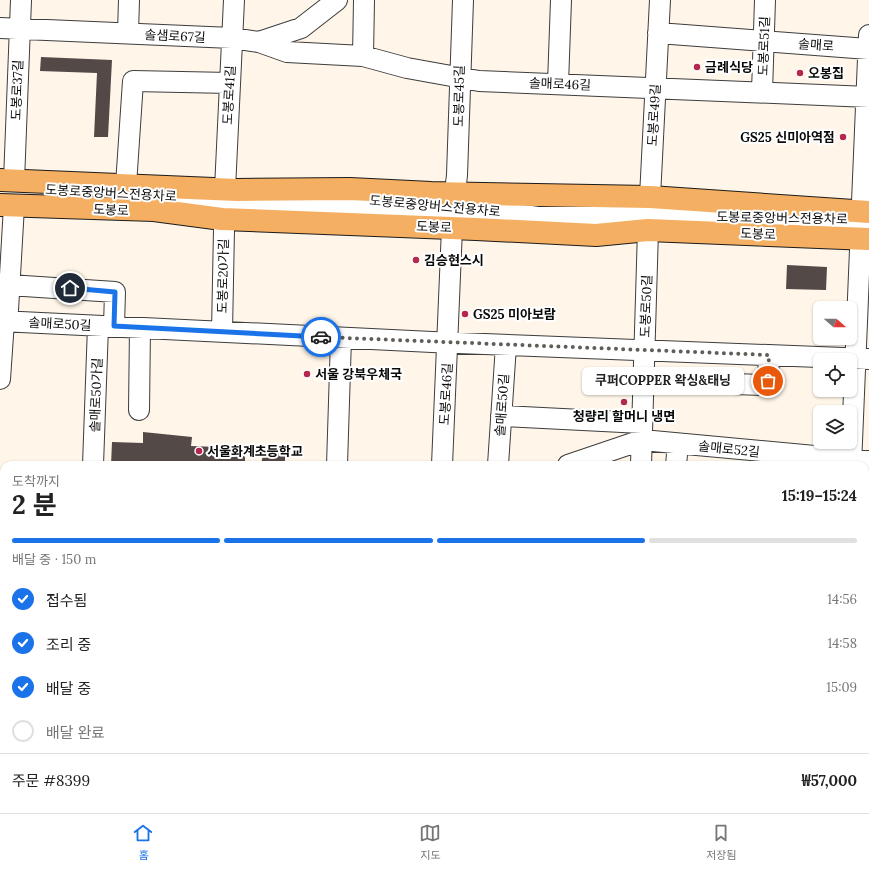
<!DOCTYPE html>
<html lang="ko">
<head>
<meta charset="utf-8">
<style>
	:root { --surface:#fff; --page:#f6f6f6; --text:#222; --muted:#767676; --line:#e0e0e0; --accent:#1a73e8 }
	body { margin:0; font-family:Lora,"Noto Sans KR",serif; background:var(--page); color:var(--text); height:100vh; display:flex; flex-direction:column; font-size:15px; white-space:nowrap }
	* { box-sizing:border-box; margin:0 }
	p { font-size:13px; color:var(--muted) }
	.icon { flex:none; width:22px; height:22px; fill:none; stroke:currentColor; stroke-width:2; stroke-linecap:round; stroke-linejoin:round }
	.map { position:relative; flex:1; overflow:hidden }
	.sheet { position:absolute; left:0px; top:461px; width:869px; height:352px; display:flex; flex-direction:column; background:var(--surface); border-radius:12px 12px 0 0; box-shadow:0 1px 3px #0004 }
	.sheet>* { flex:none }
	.needle { width:26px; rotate:110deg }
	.controls { position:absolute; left:813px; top:301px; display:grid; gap:8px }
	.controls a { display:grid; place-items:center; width:44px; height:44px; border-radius:6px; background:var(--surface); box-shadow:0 1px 3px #0004; font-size:20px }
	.pin { position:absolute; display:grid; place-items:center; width:34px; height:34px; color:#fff; margin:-17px; border:2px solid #fff; border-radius:50%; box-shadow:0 1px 4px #0007 }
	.courier { position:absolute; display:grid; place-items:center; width:40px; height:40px; margin:-20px; border:3px solid #1a73e8; border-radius:50%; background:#fff; color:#222; box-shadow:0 1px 5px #0007 }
	.bubble { position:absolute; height:28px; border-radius:6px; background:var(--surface); box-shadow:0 1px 3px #0004; font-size:13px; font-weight:700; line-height:28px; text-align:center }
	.overview em { font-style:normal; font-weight:700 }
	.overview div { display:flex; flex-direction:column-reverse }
	.overview { display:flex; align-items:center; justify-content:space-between; height:68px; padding:0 12px }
	h1 { font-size:26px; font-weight:700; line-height:30px }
	.bar { display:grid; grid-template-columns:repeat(4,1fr); gap:6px 4px; align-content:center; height:48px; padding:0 12px }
	.bar i { height:5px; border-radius:3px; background:var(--line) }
	.bar .selected { background:var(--accent) }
	.bar p { grid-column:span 4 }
	.line { display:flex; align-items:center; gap:10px; padding:0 12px; border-top:1px solid var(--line) }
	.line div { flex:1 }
	ol { padding:0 12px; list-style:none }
	li { display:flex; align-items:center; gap:12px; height:44px }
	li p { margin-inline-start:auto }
	li .icon { padding:4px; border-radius:50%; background:var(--accent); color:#fff; stroke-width:4 }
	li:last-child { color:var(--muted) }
	li i { width:22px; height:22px; border:2px solid var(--line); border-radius:50% }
	.tab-bar { display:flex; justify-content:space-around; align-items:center; height:56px; border-top:1px solid var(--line); background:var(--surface); font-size:11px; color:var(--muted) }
	.tab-bar a { display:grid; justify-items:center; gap:2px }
	.tab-bar .selected { color:var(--accent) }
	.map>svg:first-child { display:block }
</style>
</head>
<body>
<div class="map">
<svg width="869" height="813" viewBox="0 0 869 813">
	<rect width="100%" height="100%" fill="#fff5e8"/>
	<path fill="#534947" d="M41 57 112 60 108 137H94L97 73 40 71Z
		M787 265 827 267 826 290 786 289Z
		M143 432 192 437 191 446 245 448V465H111L112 442 143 443Z
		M264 449 285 450V465H261Z"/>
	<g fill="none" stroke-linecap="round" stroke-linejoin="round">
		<path stroke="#dad2c7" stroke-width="20" stroke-dasharray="20 10" stroke-linecap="butt" d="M865 800 869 801"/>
		<g stroke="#3d3d3d" stroke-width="22">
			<path id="minor" d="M0 28 232 38 259 42 301 28 337 0
				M128 33 129 0
				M658 33 868 49
				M259 42 287 52 363 56 407 68 479 81 869 97
				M363 56 364 0
				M558 84 561 0
				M762 92 765 0
				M14 181 21 0
				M126 185 133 81 230 83
				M225 189 234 0
				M455 192 457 175 463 0
				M650 197 660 0
				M162 203 344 206 440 213 509 222
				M494 211 538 217 725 216 781 218
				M222 219 224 229 222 332
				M767 225H820L859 229
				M9 285 115 292 114 326
				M0 321 432 342 869 359
				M0 379 4 321 8 310 14 206
				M644 381 763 385 768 381 769 355
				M139 410 140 328
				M501 416 642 423
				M93 465 98 326
				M337 465 341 338
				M442 465 452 228
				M498 465 506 345
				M568 465 642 440 869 461
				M641 465 648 230
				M676 465 678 444
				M851 465 869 35
				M0 558 4 559
				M0 610 4 630
				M865 634H869
				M0 667 4 668
				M865 667H869
				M0 755H4
				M865 781 869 784
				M0 790H4
				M295 809 298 813
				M487 809 488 813
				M571 809V813
				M835 809 842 812H869
				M208 813 228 809
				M661 813 678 809"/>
		</g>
		<g stroke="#1b1b1b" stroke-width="24">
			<path id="major" d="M0 180 237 190 350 189 431 193 650 197 869 212
				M0 205 154 210 222 219 476 229 596 235 648 230 869 239"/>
		</g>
		<use href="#minor" stroke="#fff" stroke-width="20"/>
		<use href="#major" stroke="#f5af62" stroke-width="22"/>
	</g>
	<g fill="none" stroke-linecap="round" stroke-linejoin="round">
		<path stroke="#605c58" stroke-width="4" stroke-dasharray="0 7.2" d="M321 337 769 355 768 381"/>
		<path stroke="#1a73e8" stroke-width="5" d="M70 288 115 292 114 326 321 337"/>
	</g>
	<g fill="#b6274e" stroke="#fff" stroke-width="1.5">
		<circle cx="697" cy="67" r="4"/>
		<circle cx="800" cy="73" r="4"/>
		<circle cx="843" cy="137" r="4"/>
		<circle cx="416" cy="260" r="4"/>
		<circle cx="465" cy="314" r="4"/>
		<circle cx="307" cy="374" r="4"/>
		<circle cx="624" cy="402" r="4"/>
		<circle cx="199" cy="451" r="4"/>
	</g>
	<g text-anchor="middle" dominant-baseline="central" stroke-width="4" stroke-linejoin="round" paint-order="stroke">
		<g font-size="13" fill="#0a0a0a" stroke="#fff">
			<text transform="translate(175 36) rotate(3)">솔샘로67길</text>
			<text transform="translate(816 45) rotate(4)">솔매로</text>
			<text transform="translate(764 46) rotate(-88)">도봉로51길</text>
			<text transform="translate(560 84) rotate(2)">솔매로46길</text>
			<text transform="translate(17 90) rotate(-88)">도봉로37길</text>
			<text transform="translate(229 95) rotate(-87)">도봉로41길</text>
			<text transform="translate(459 96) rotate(-89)">도봉로45길</text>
			<text transform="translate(654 115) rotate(-87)">도봉로49길</text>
			<text transform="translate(111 193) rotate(3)">도봉로중앙버스전용차로</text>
			<text transform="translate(435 206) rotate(5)">도봉로중앙버스전용차로</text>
			<text transform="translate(111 210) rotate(2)">도봉로</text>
			<text transform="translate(782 218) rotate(1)">도봉로중앙버스전용차로</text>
			<text transform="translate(434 227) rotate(2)">도봉로</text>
			<text transform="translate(758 234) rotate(2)">도봉로</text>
			<text transform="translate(223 276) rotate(-89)">도봉로20가길</text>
			<text transform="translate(646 306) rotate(-88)">도봉로50길</text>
			<text transform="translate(60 324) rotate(3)">솔매로50길</text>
			<text transform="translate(446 394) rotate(-87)">도봉로46길</text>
			<text transform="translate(96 395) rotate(-88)">솔매로50가길</text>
			<text transform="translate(502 405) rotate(-86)">솔매로50길</text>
			<text transform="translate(729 449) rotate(6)">솔매로52길</text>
		</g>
		<g font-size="13" font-weight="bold" fill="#0a0a0a" stroke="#fff" text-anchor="start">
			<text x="705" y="67">금례식당</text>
			<text x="808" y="73">오봉집</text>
			<text x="835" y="137" text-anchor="end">GS25 신미아역점</text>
			<text x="424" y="260">김승현스시</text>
			<text x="473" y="314">GS25 미아보람</text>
			<text x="315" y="374">서울 강북우체국</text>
			<text x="624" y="416" text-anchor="middle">청량리 할머니 냉면</text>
			<text x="207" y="451">서울화계초등학교</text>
		</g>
	</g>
</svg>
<div class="controls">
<a><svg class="needle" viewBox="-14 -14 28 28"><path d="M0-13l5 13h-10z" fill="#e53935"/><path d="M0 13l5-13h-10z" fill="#767676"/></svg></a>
<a><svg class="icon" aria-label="locate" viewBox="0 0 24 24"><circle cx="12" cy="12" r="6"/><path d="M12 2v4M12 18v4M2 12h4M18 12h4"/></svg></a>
<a><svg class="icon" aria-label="layers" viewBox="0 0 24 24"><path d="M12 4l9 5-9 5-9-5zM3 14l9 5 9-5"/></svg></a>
</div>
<div class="pin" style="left:768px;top:381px;background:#ea580c"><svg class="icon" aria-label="bag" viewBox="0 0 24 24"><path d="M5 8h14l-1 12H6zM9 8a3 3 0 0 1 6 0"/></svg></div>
<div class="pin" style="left:70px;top:288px;background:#1f2937"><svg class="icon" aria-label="home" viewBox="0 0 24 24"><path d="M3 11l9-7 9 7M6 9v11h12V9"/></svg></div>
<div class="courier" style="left:321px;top:337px"><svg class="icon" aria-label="car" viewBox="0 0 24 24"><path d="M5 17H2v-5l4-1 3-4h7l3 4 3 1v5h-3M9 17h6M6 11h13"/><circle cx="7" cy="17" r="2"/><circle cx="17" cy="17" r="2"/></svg></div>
<div class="bubble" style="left:582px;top:367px;width:162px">쿠퍼COPPER 왁싱&amp;태닝</div>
<section class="sheet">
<div class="overview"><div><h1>2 분</h1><p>도착까지</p></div><em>15:19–15:24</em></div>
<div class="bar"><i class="selected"></i><i class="selected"></i><i class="selected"></i><i></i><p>배달 중 · 150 m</p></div>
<ol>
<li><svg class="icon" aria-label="check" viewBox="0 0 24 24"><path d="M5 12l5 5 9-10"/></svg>접수됨<p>14:56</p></li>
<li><svg class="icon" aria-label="check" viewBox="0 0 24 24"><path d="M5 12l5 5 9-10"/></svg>조리 중<p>14:58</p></li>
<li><svg class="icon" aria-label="check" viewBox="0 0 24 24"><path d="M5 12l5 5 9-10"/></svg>배달 중<p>15:09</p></li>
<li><i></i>배달 완료</li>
</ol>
<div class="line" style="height:52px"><div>주문 #8399</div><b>₩57,000</b></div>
</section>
</div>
<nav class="tab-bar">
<a class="selected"><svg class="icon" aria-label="home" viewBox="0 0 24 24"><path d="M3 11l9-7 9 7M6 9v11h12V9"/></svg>홈</a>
<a><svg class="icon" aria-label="map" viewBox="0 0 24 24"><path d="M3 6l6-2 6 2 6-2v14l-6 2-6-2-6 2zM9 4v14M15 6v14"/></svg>지도</a>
<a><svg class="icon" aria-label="saved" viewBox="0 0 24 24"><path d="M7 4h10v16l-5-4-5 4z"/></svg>저장됨</a>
</nav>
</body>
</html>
